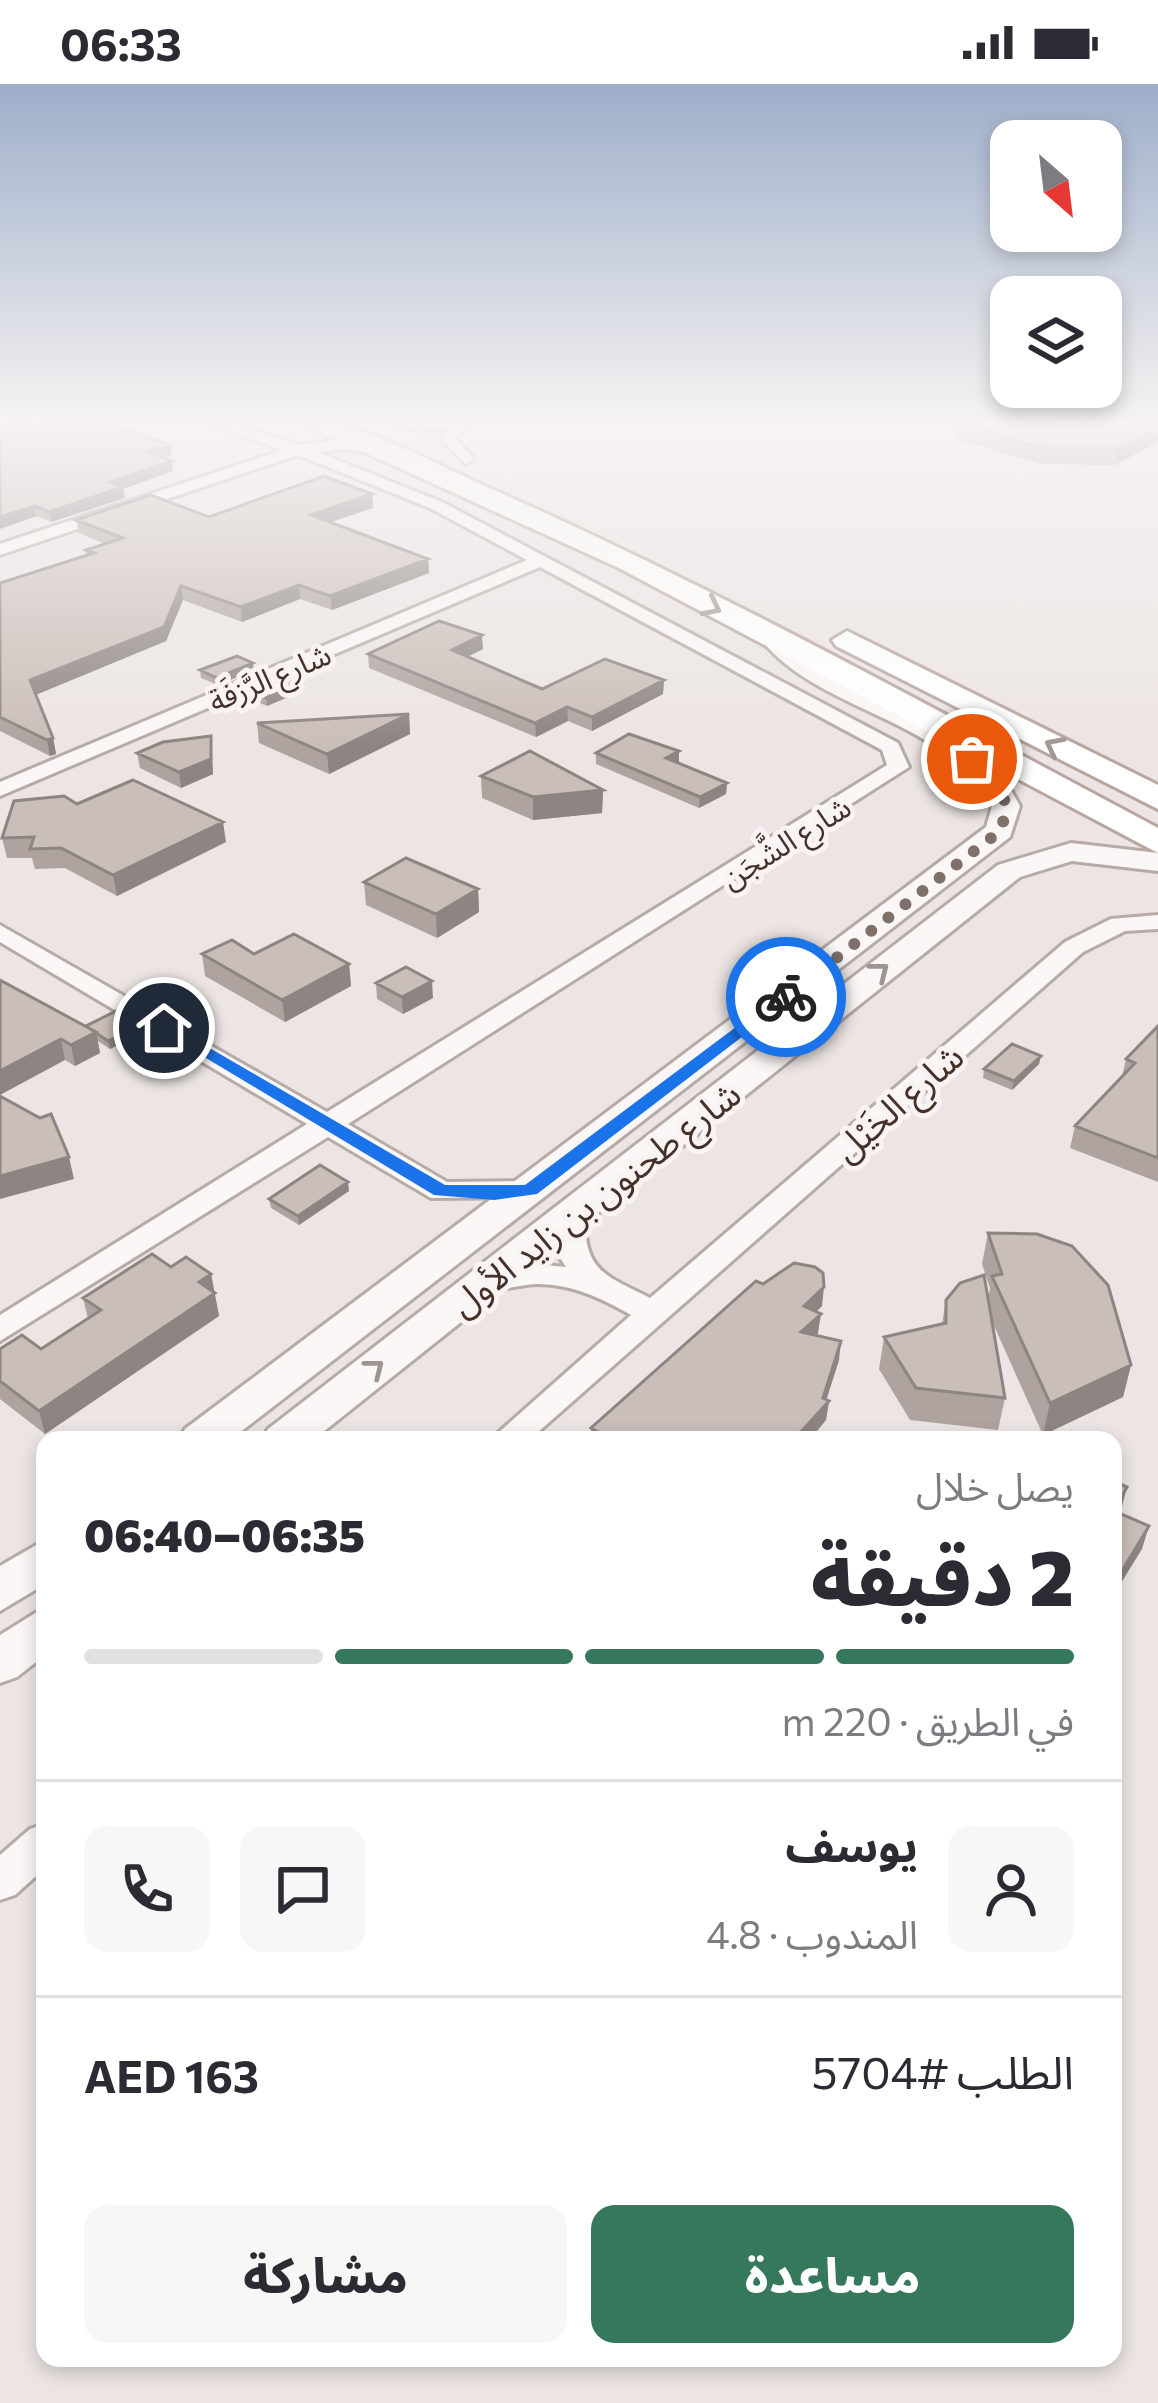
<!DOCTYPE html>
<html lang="ar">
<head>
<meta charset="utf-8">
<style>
	:root { --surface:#fff; --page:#f7f7f7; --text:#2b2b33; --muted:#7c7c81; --line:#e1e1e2; --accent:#35785c }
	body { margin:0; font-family:Commissioner,"Noto Sans Arabic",sans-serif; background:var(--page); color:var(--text); direction:rtl; height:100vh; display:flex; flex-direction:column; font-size:45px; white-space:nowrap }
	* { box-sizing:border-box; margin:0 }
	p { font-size:39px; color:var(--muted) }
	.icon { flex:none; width:66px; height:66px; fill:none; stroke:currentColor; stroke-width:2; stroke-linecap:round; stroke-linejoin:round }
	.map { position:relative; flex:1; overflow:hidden; direction:ltr }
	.details { position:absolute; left:36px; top:1347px; width:1086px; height:936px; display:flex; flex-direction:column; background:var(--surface); border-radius:24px; box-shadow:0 6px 18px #0003; direction:rtl }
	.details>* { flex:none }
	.needle { width:78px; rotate:152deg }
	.controls { position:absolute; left:990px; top:36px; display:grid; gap:24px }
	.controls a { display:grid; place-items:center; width:132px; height:132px; border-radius:24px; background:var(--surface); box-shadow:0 6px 18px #0003; font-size:60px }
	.pin { position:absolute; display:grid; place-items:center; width:102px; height:102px; color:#fff; margin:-51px; border:6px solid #fff; border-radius:50%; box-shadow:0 3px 12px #0007 }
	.courier { position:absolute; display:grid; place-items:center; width:120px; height:120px; margin:-60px; border:9px solid #1a73e8; border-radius:50%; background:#fff; color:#222; box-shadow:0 3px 15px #0007 }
	.head em { font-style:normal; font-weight:800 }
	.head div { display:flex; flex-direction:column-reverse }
	.head { display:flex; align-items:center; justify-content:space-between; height:204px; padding:0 48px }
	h1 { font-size:78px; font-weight:800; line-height:90px }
	.bar { display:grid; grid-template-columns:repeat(4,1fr); gap:18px 12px; align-content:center; height:144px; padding:0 48px }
	.bar i { height:15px; border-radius:9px; background:var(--line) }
	.bar .active { background:var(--accent) }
	.bar p { grid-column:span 4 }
	.line { display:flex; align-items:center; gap:30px; padding:0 48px; border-top:3px solid var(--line) }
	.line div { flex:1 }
	.round { display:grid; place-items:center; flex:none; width:126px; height:126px; border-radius:24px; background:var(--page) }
	.cta { display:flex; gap:24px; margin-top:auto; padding:24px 48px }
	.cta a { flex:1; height:138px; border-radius:24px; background:var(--accent); color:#fff; font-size:48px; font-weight:800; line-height:138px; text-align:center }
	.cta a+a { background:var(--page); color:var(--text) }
	.status { display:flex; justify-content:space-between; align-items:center; height:84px; padding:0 60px; background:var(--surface); direction:ltr }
	.status svg { height:33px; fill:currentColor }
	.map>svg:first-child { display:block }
</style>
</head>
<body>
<div class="status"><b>06:33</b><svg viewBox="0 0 49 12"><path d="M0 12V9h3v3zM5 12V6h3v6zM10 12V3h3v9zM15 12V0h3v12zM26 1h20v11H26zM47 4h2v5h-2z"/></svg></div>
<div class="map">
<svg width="1158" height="2319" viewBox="0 0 1158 2319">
	<rect width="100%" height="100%" fill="#ece5e3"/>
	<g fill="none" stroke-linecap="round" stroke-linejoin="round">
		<g stroke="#b7aba7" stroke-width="6">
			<path id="minor" d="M192 334H214L299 361 344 355 384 362 379 370 344 365 317 368 442 418 898 659 909 683 348 1040 447 1098 530 1097 545 1106 540 1113 431 1114 328 1053 0 1257V1231L307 1040 0 858V841L327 1028 887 681 882 666 540 483 0 712V698L527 476 430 424 298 371 0 471V460L283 366Z
				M356 334 420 339 489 334 470 340 456 355 474 375 466 380 440 355 452 343 420 347Z
				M1158 831V845L1125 847 1083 868 529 1356H490L631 1231C601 1214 572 1200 537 1200 516 1200 486 1214 472 1196L476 1189 534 1180 566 1183 554 1165 555 1133 570 1123 585 1133C584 1188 607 1192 650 1214L1065 858 1111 835Z
				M45 1740V1784L15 1811 0 1816V1771L30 1745Z"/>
		</g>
		<g stroke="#b7aba7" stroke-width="6">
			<path id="tertiary" d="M775 551 980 670 1003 692 1020 722 1010 753 230 1356H178L185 1345 986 743 992 722C946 634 824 630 763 558Z
				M1071 759 1158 769V787L1072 777 1020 793 313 1356H261L268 1345 998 781Z
				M45 1456V1500L0 1527V1482Z
				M45 1523V1571L17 1593 0 1599V1551Z"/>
		</g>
		<g stroke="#b8a7a1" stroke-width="6">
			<path id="primary" d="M289 334C355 334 425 375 485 402 715 503 936 626 1158 744V769L619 484Z
				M847 547 1158 701V725L836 562 832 556Z"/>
		</g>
		<use href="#minor" fill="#faf7f6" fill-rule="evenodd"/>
		<use href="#tertiary" fill="#faf7f6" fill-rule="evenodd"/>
		<use href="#primary" fill="#fff" fill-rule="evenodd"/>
	</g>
	<path fill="#aea39f" d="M1158 334 1115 381 1040 380 956 355 958 340 1069 344Z
		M19 341 170 361 172 371 164 374 173 387 123 405 125 414 51 438 37 432Z
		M372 410 373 424 331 438 428 475 429 489 332 526 300 515 242 538 183 516 166 557 35 611 53 654 56 670 50 672 0 647V499L87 472 86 466 105 460 79 449 76 436 209 433Z
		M483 565 467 573 542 605 664 596 663 610 592 647 568 637 536 653 369 584 368 570Z
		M200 586H254L218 601 201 594Z
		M245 605 302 607 267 622 246 613Z
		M409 630 410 650 329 690 259 659 257 639Z
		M211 652 213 690 181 704 140 684 137 669Z
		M596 669 679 678 727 699 726 710 699 724 596 680Z
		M481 692 603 706 602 729 533 736 482 714Z
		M77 720 226 758 117 812 65 784 35 785 32 774H7L2 754Z
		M364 798 478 805 479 828 437 854 366 821Z
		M202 870H254L349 880 351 902 285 938 205 892Z
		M0 896 86 943 140 950 110 965 98 957 100 969 75 982 65 976Z
		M376 899 433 914 403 930 377 915Z
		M1158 942V1098L1070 1064 1075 1042 1122 993 1126 975Z
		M1039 980 1012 1006 983 994 984 985Z
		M349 1107 299 1141 271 1124 269 1115Z
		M988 1149 1131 1281 1123 1313 1043 1351 991 1235 1005 1314 998 1346 910 1336 879 1285 884 1253 942 1240 946 1216 988 1215 990 1204 982 1180Z
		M171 1183 211 1190 219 1232 45 1350 0 1315V1265H41L88 1235 83 1214Z
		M763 1200 822 1222 816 1228 818 1249 816 1252 839 1276 826 1316 829 1317 826 1336 810 1356H591V1344Z"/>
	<path fill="#8d8582" d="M1158 344V358L1115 381 1118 365Z
		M170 361 172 371 149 378 147 368Z
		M172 377 173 387 123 405 125 414 51 438 49 428 110 398Z
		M372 410 373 424 312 444 311 431Z
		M35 422 37 432 0 445V433Z
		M428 475 429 489 332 526 330 512Z
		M299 501 300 515 242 538 241 523Z
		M181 502 183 516 166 557 33 612 30 596Z
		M482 551 483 565 452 580V566Z
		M253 579 254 586 218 601 217 594Z
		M664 596 663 610 592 647V633Z
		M301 600 302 607 267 622 266 614Z
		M567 623 568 637 536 653 535 639Z
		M409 630 410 650 329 690 327 670Z
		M211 652 213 690 181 704 179 688Z
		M53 654 56 670 50 672 47 656Z
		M679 667V678L666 685V674Z
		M727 699 726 710 699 724 700 713Z
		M603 706 602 729 533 736V713Z
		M223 738 226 758 117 812 113 791Z
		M478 805 479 828 437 854 436 830Z
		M349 880 351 902 285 938 282 916Z
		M432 897 433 914 403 930 402 913Z
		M138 942 140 950 110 965 108 957Z
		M96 948 100 969 75 982 71 961Z
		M61 955 65 976 0 1011V987Z
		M1041 972 1039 980 1012 1006 1014 997Z
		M69 1073 74 1095 0 1115V1092Z
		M348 1098 349 1107 299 1141 298 1132Z
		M211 1190 219 1232 45 1350 39 1327Z
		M824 1203 822 1222 802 1241 804 1222Z
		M821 1230 818 1249 799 1268 801 1248Z
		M841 1257 839 1276 824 1323 829 1317 826 1336 809 1356 799 1350 823 1314Z
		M1131 1281 1123 1313 1043 1351 1050 1319Z
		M1127 1403 1121 1426 1113 1439 1114 1427Z
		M1149 1442 1142 1465 1113 1512 1117 1495Z"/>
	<path fill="#cabeb9" stroke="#8d8582" stroke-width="3" d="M0 334 19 341 42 334H90L170 361 147 368 172 377 110 398 123 403 49 428 35 422 0 433Z
		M972 334H1028L1069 344 1092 334H1158V344L1118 365 1042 364 958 340Z
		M324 392 372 410 311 431 428 475 330 512 299 501 241 523 181 502 164 543 30 596 53 654 47 656 0 633V499L94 469 86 466 123 454 76 436 151 411 209 433Z
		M439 537 482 551 452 566 542 605 605 575 664 596 592 633 567 623 535 639 368 570Z
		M237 572 253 579 217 594 200 586Z
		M280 591 301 600 266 614 245 605Z
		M409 630 327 670 257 639Z
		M629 650 679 667 666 674 727 699 700 713 596 669Z
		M211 652V675L179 688 137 669 163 658Z
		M530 667 603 706 533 713 481 692Z
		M133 696 223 738 113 791 61 764 30 765 34 753 2 754 14 717 64 712 77 720Z
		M406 774 478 805 436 830 364 798Z
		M294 850 349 880 282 916 202 870 232 856 254 870Z
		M406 883 432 897 402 913 376 899Z
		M0 896 96 948 71 961 61 955 0 987Z
		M116 927 138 942 108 957 86 942Z
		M1158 942V1074L1075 1042 1135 979 1126 975Z
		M1012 960 1041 972 1014 997 984 985Z
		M0 1012 40 1034 51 1030 69 1073 0 1092Z
		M320 1081 348 1098 298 1132 269 1115Z
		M988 1149 1037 1150 1072 1162 1108 1201 1131 1281 1050 1319 992 1192 1002 1190Z
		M152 1170 171 1183 186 1173 211 1190 199 1198 215 1209 39 1327 0 1297V1265L22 1251 41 1265 101 1226 83 1214Z
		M794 1179 815 1183 823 1189 824 1203 804 1222 821 1230 801 1248 841 1257 823 1314 829 1317 799 1350 810 1356H612L591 1344 756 1197 763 1200Z
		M984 1191 1005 1314 916 1304 884 1253 946 1239V1216L960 1199Z
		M1113 1397 1127 1403 1114 1427 1149 1442 1117 1495 1113 1493Z"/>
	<defs><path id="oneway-chevron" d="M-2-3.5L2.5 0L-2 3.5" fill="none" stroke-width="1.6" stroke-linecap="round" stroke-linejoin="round" transform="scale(3)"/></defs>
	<g stroke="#a29894">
		<use href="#oneway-chevron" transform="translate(712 523) rotate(27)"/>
		<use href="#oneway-chevron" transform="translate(1054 662) rotate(-153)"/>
	</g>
	<g stroke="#a09490">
		<use href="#oneway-chevron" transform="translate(880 887) rotate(-38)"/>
		<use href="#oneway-chevron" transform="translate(375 1284) rotate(-38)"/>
	</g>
	<linearGradient id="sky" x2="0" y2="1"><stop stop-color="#9daeca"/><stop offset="0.51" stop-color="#f6f3f2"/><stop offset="1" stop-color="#f6f3f2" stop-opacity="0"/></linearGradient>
	<rect width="1158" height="659" fill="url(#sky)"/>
	<path fill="#1a73e8" d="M780 910 794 913 537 1110 494 1116 434 1111 156 944 170 941 445 1101H525Z"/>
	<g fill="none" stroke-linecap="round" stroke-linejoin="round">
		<path stroke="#7f706a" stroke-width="12" stroke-dasharray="0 21.6" d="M786 913 1000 747C1013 715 999 692 972 675"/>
	</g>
	<g text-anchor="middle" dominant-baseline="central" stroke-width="10" stroke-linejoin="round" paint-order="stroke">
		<g font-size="30" fill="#453129" stroke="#f9f4f3">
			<text transform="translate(269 592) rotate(-23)">شارع الرَّزفَة</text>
			<text transform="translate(785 757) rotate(-32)">شارع الشَّجَن</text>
		</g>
		<g font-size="36" fill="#453129" stroke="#f9f4f3">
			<text transform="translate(897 1017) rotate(-41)">شارع الخَيْل</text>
			<text transform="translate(594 1113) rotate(-38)">شارع طحنون بن زايد الأول</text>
		</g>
	</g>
</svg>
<div class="controls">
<a><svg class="needle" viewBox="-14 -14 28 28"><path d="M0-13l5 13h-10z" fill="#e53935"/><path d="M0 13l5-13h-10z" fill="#7c7c81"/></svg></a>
<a><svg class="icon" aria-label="layers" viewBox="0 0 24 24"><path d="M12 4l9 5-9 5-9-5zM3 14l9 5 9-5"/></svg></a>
</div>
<div class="pin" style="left:972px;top:675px;background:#ea580c"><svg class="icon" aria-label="bag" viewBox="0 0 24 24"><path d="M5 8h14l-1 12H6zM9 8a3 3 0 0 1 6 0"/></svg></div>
<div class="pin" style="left:164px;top:944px;background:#1f2937"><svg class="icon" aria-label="home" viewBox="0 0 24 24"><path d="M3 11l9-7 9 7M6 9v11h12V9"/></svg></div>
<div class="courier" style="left:786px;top:913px"><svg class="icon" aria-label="bike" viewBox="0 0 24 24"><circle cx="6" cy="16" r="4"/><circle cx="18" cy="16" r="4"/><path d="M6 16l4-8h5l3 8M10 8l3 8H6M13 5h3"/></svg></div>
<section class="details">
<div class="head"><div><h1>2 دقيقة</h1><p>يصل خلال</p></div><em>06:35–06:40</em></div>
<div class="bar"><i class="active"></i><i class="active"></i><i class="active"></i><i></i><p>في الطريق · 220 m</p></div>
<div class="line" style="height:216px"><a class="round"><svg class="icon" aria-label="person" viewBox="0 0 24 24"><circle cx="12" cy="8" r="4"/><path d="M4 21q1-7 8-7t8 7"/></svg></a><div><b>يوسف</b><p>المندوب · 4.8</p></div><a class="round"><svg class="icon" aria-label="chat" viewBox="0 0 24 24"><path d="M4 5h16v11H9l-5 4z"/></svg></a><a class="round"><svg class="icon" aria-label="phone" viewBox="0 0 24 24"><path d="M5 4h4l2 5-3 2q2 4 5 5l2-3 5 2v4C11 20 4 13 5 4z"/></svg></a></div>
<div class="line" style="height:156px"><div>الطلب #5704</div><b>AED 163</b></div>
<div class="cta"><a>مساعدة</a><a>مشاركة</a></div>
</section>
</div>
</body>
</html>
